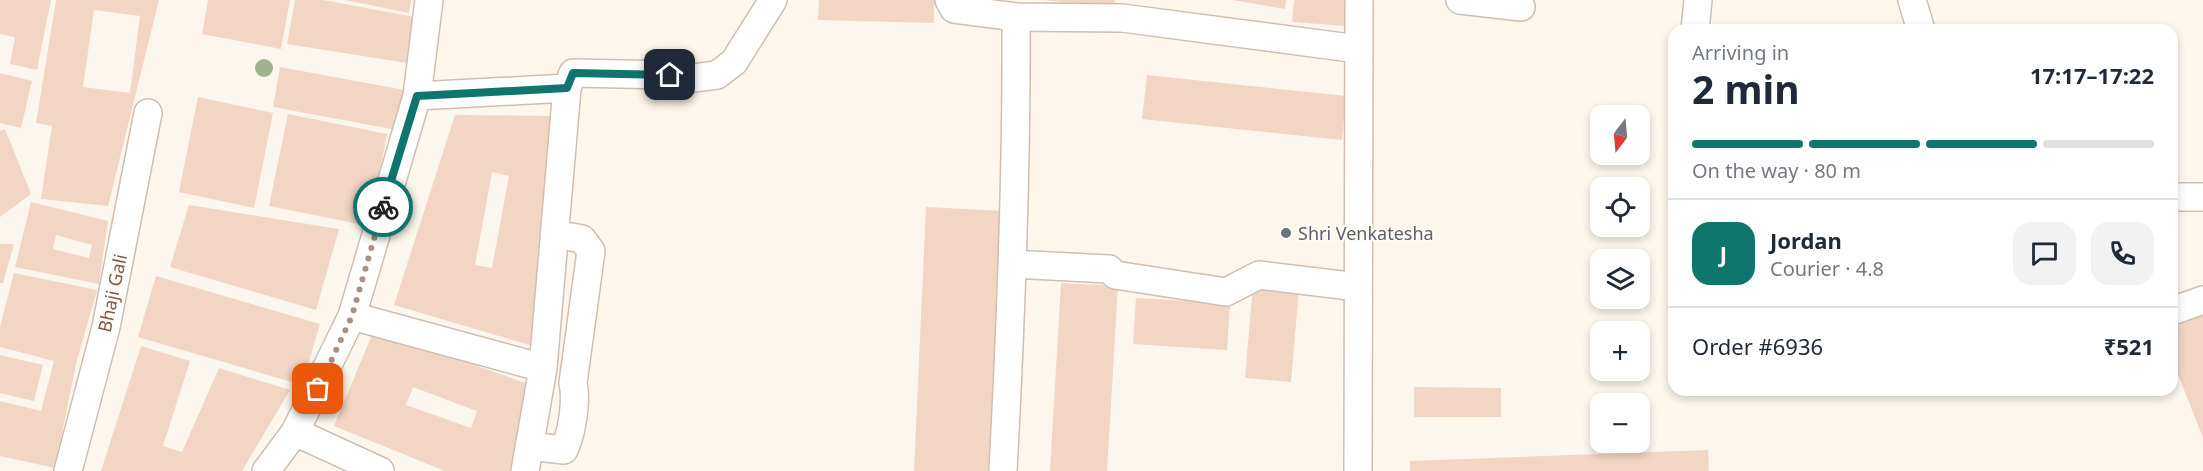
<!DOCTYPE html>
<html lang="en">
<head>
<meta charset="utf-8">
<style>
	:root { --surface:#fff; --page:#f2f2f3; --text:#1f2937; --muted:#747a83; --line:#e0e1e3; --accent:#0f766e }
	body { margin:0; font-family:"Noto Sans",sans-serif; background:var(--page); color:var(--text); height:100vh; display:flex; flex-direction:column; font-size:22px; white-space:nowrap }
	* { box-sizing:border-box; margin:0 }
	p { font-size:20px; color:var(--muted) }
	.icon { flex:none; width:33px; height:33px; fill:none; stroke:currentColor; stroke-width:2; stroke-linecap:round; stroke-linejoin:round }
	.map { position:relative; flex:1; overflow:hidden }
	.drawer { position:absolute; left:1668px; top:24px; width:510px; height:372px; display:flex; flex-direction:column; background:var(--surface); border-radius:18px; box-shadow:0 3px 9px #0003 }
	.drawer>* { flex:none }
	.needle { width:39px; rotate:196deg }
	.buttons { position:absolute; left:1590px; top:105px; display:grid; gap:12px }
	.buttons a { display:grid; place-items:center; width:60px; height:60px; border-radius:12px; background:var(--surface); box-shadow:0 3px 9px #0003; font-size:30px }
	.pin { position:absolute; display:grid; place-items:center; width:51px; height:51px; color:#fff; margin:-26px; border-radius:12px; box-shadow:0 3px 9px #0006 }
	.courier { position:absolute; display:grid; place-items:center; width:60px; height:60px; margin:-30px; border:4px solid #0f766e; border-radius:50%; background:#fff; color:#222; box-shadow:0 2px 8px #0007 }
	.overview em { font-style:normal; font-weight:700 }
	.overview div { display:flex; flex-direction:column-reverse }
	.overview { display:flex; align-items:center; justify-content:space-between; height:102px; padding:0 24px }
	h1 { font-size:39px; font-weight:700; line-height:45px }
	.bar { display:grid; grid-template-columns:repeat(4,1fr); gap:9px 6px; align-content:center; height:72px; padding:0 24px }
	.bar i { height:8px; border-radius:4px; background:var(--line) }
	.bar .current { background:var(--accent) }
	.bar p { grid-column:span 4 }
	.line { display:flex; align-items:center; gap:15px; padding:0 24px; border-top:2px solid var(--line) }
	.line div { flex:1 }
	.round { display:grid; place-items:center; flex:none; width:63px; height:63px; border-radius:18px; background:var(--page) }
	.map>svg:first-child { display:block }
</style>
</head>
<body>
<div class="map">
<svg width="2203" height="471" viewBox="0 0 2203 471">
	<rect width="100%" height="100%" fill="#fdf6ec"/>
	<path fill="#f3d5c3" fill-rule="evenodd" d="M0 0H51L37 70 10 64 15 37 0 34Z
		M56 0H159L108 206 41 199 52 126 36 123ZM94 10 140 16 130 93 83 87Z
		M208 0H290L281 49 202 34Z
		M295 0H323L414 17 407 63 287 44Z
		M345 0H411L409 13Z
		M819 0H934V23L818 20Z
		M1043 0H1115L1114 8Z
		M1233 0H1286L1285 9Z
		M1294 0H1347L1345 26 1292 22Z
		M280 67 410 91 402 131 273 107Z
		M0 73 32 81 21 128 0 123Z
		M1147 75 1346 96 1342 140 1142 119Z
		M198 97 273 113 254 208 179 192Z
		M288 114 387 134 369 226 269 206Z
		M455 115 562 116 536 347 394 305ZM492 172 509 176 492 268 475 265Z
		M5 129 31 194 0 217V131Z
		M31 202 108 221 99 284 15 267ZM56 235 92 245 89 258 53 249Z
		M189 205 339 229 316 310 170 267Z
		M926 207 1004 211 992 471H914Z
		M0 244H14L3 283H0Z
		M14 273 97 290 76 364 55 468 0 456V401L41 411 54 361 0 347V327Z
		M156 276 320 324 302 385 138 337Z
		M1061 283 1118 286 1107 471H1050Z
		M1253 285 1299 289 1291 382 1245 378Z
		M1136 298 1230 303 1227 350 1133 344Z
		M2203 315V438L2172 359V327Z
		M374 330 534 386 519 471H445L334 426ZM413 387 477 411 471 428 406 405Z
		M141 346 190 361 163 446 182 452 219 368 290 390 242 471H101Z
		M0 355 43 365 34 401 0 393Z
		M1414 387 1501 388V417H1414Z
		M1708 450 1709 471H1410V461Z"/>
	<g fill="none" stroke-linecap="round" stroke-linejoin="round">
		<g stroke="#d1beb0" stroke-width="30">
			<path id="minor" d="M949 0 954 9 1016 17
				M1460 0 1521 7
				M1912 0 1921 30
				M1695 30 1698 0
				M417 96 567 88 573 73 670 75 686 79 717 75 734 62 773 0
				M2172 197H2203
				M1013 264 1109 269 1115 275 1226 292 1259 275 1358 287
				M2172 311 2203 300
				M352 316 543 368
				M295 432 380 471
				M529 446 564 450C572 432 577 402 573 383L591 251 582 239 554 234
				M68 471 106 327 148 113
				M266 471 295 432 352 316 417 96 429 0
				M525 471 543 368 567 88
				M1003 471C1011 320 1017 169 1016 17L1122 18 1358 49
				M1358 471 1359 0"/>
		</g>
		<use href="#minor" stroke="#fff" stroke-width="27"/>
	</g>
	<circle fill="#a0b28e" cx="264" cy="68" r="9"/>
	<g fill="none" stroke-linecap="round" stroke-linejoin="round">
		<path stroke="#a89285" stroke-width="6" stroke-dasharray="0 10.8" d="M318 389 352 316 383 207"/>
		<path stroke="#0f766e" stroke-width="8" d="M383 207 417 96 567 88 573 73 670 75"/>
	</g>
	<circle fill="#6b7280" stroke="#fffaf3" stroke-width="2" cx="1286" cy="233" r="6"/>
	<g text-anchor="middle" dominant-baseline="central" stroke-width="4.5" stroke-linejoin="round" paint-order="stroke">
		<g font-size="18" fill="#5b616d" stroke="#fffaf3" text-anchor="start">
			<text x="1298" y="233">Shri Venkatesha</text>
		</g>
		<g font-size="18" fill="#7a5c4d" stroke="#fffaf3">
			<text transform="translate(112 293) rotate(-78)">Bhaji Gali</text>
		</g>
	</g>
</svg>
<div class="buttons">
<a><svg class="needle" viewBox="-14 -14 28 28"><path d="M0-13l5 13h-10z" fill="#e53935"/><path d="M0 13l5-13h-10z" fill="#747a83"/></svg></a>
<a><svg class="icon" aria-label="locate" viewBox="0 0 24 24"><circle cx="12" cy="12" r="6"/><path d="M12 2v4M12 18v4M2 12h4M18 12h4"/></svg></a>
<a><svg class="icon" aria-label="layers" viewBox="0 0 24 24"><path d="M12 4l9 5-9 5-9-5zM3 14l9 5 9-5"/></svg></a>
<a>+</a>
<a>−</a>
</div>
<div class="pin" style="left:318px;top:389px;background:#ea580c"><svg class="icon" aria-label="bag" viewBox="0 0 24 24"><path d="M5 8h14l-1 12H6zM9 8a3 3 0 0 1 6 0"/></svg></div>
<div class="pin" style="left:670px;top:75px;background:#1f2937"><svg class="icon" aria-label="home" viewBox="0 0 24 24"><path d="M3 11l9-7 9 7M6 9v11h12V9"/></svg></div>
<div class="courier" style="left:383px;top:207px"><svg class="icon" aria-label="bike" viewBox="0 0 24 24"><circle cx="6" cy="16" r="4"/><circle cx="18" cy="16" r="4"/><path d="M6 16l4-8h5l3 8M10 8l3 8H6M13 5h3"/></svg></div>
<section class="drawer">
<div class="overview"><div><h1>2 min</h1><p>Arriving in</p></div><em>17:17–17:22</em></div>
<div class="bar"><i class="current"></i><i class="current"></i><i class="current"></i><i></i><p>On the way · 80 m</p></div>
<div class="line" style="height:108px"><b class="round" style="background:var(--accent);color:#fff">J</b><div><b>Jordan</b><p>Courier · 4.8</p></div><a class="round"><svg class="icon" aria-label="chat" viewBox="0 0 24 24"><path d="M4 5h16v11H9l-5 4z"/></svg></a><a class="round"><svg class="icon" aria-label="phone" viewBox="0 0 24 24"><path d="M5 4h4l2 5-3 2q2 4 5 5l2-3 5 2v4C11 20 4 13 5 4z"/></svg></a></div>
<div class="line" style="height:78px"><div>Order #6936</div><b>₹521</b></div>
</section>
</div>
</body>
</html>
